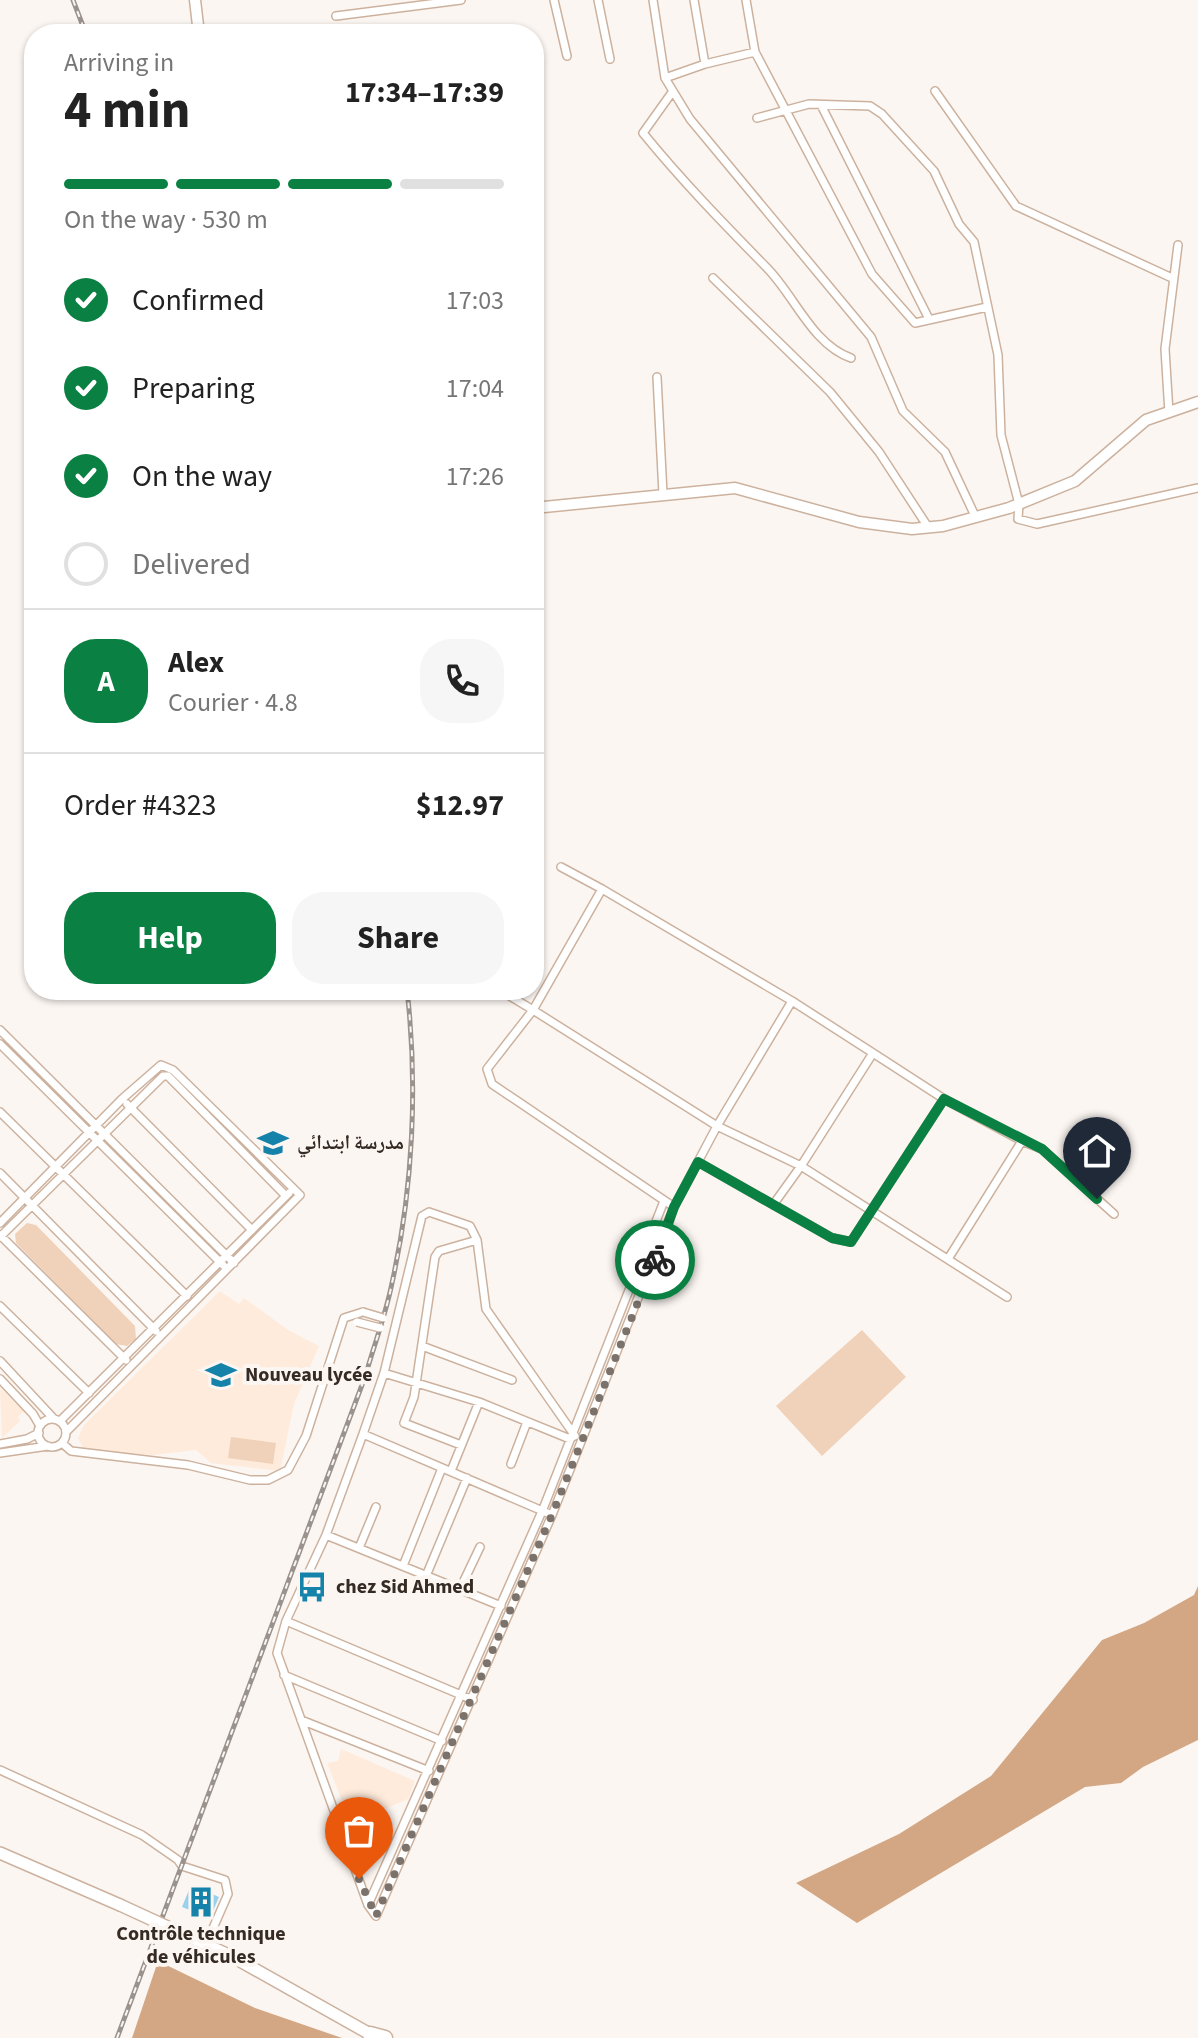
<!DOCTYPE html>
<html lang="en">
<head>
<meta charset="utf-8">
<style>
	:root { --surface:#fff; --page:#f6f6f6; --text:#222; --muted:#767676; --line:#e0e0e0; --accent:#0b8043 }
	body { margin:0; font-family:"Source Sans 3","Noto Naskh Arabic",sans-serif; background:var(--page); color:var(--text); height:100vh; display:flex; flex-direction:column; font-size:30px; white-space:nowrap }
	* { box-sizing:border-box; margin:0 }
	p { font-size:26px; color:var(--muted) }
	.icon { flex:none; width:44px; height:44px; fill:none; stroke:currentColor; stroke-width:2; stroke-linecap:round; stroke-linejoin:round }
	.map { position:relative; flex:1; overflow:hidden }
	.sheet { position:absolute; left:24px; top:24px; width:520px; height:976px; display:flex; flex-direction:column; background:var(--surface); border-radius:32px; box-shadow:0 2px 6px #0004 }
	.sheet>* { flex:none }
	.pin { position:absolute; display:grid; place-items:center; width:68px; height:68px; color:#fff; margin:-82px -34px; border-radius:50% 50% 50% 0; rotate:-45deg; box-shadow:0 0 8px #0007 }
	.pin .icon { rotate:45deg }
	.courier { position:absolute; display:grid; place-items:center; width:80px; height:80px; margin:-40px; border:6px solid #0b8043; border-radius:50%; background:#fff; color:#222; box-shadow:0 2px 10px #0007 }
	.summary em { font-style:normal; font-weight:700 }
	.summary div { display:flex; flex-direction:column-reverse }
	.summary { display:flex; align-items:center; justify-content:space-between; height:136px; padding:0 40px }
	h1 { font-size:52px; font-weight:700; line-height:60px }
	.bar { display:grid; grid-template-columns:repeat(4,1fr); gap:12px 8px; align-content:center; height:96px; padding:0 40px }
	.bar i { height:10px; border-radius:6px; background:var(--line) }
	.bar .on { background:var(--accent) }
	.bar p { grid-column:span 4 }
	.line { display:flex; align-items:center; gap:20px; padding:0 40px; border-top:2px solid var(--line) }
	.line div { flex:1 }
	.round { display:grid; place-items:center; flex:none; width:84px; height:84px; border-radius:32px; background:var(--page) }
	ol { padding:0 40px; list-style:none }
	li { display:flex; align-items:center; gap:24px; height:88px }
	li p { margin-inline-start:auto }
	li .icon { padding:8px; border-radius:50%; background:var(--accent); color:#fff; stroke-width:4 }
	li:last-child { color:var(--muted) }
	li i { width:44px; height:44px; border:4px solid var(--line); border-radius:50% }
	.button { display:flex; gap:16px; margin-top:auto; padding:16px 40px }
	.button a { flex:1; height:92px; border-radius:32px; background:var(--accent); color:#fff; font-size:32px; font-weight:700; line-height:92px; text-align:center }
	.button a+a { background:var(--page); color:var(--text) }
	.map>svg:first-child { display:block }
</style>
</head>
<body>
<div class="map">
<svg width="1198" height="2038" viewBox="0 0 1198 2038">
	<rect width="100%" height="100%" fill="#fcf6f2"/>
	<path fill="#ffebdb" d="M220 1291 239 1304 244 1298 288 1330 319 1346 294 1404 280 1471 211 1463 196 1450 153 1455 84 1450 78 1438 84 1425Z
		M0 1388 24 1411 18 1417 20 1421 2 1438Z
		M341 1749 415 1781 408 1799 366 1817 345 1808 327 1763 338 1761Z"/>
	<path fill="#f0d1b9" d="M27 1223 36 1225 135 1326 136 1339 127 1346 116 1344 16 1243 15 1234Z
		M862 1330 906 1377 822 1456 776 1406Z
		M231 1437 276 1443 273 1464 228 1458Z"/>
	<path fill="#d3a784" d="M1198 1586V1740L1143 1767 1121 1783 1085 1787 857 1923 796 1883 899 1834 991 1776 1102 1640 1144 1623 1194 1595Z
		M158 1961 255 2008 342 2038H132Z"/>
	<path fill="#98d1ed" d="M191 1885 219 1897 210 1918 182 1907Z"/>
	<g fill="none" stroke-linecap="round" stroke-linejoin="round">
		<g stroke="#ccb29e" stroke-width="10">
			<path id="street" d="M554 0 567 56
				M598 0 610 59
				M653 0 665 78 690 119 871 337 903 411 945 452 976 518
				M694 0 705 64
				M746 0 755 52 872 274 915 323 987 307
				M336 16 461 0
				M665 78 705 64 755 52
				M673 91 643 133C682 181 725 225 768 269 795 297 813 345 851 358
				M935 91 1016 206 1172 278
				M821 105 929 319
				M757 118 809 104 870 106 882 114 934 171 959 224 974 242 998 355 1001 435 1019 504 1018 519 1037 524 1198 488
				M713 278 830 392 879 452 928 527
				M657 377 663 494
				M1169 413 1165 349 1178 245
				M561 867 602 889
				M500 990 533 1010 602 889 792 1001
				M792 1001 873 1053 801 1166 717 1126Z
				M0 1030 234 1263
				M0 1044 223 1265
				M873 1053 944 1099 1022 1141 948 1259
				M127 1104 252 1230
				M0 1112 187 1296
				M1022 1141 1042 1149 1114 1214
				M698 1162 832 1238 851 1242 944 1099
				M0 1173 156 1331
				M773 1205 801 1166 1007 1297
				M0 1223 122 1099 161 1065 173 1070 300 1195 66 1432
				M0 1235 126 1360
				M0 1237 163 1076H168L286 1196
				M0 1306 89 1393
				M422 1346 512 1380
				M0 1361 54 1419
				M384 1373 422 1216 429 1212 470 1226 477 1240 486 1309 575 1436
				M0 1379 33 1414 40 1426
				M38 1433a14 14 0 1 1 28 0a14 14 0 1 1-28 0Z
				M60 1421 289 1193
				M363 1434 384 1373 479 1402 570 1439
				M62 1443 71 1451 188 1465 250 1480H268L288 1470 306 1436 344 1318 363 1312
				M0 1444 27 1439 39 1433
				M461 1445 404 1423 414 1397 435 1257 439 1251 477 1240
				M0 1453 48 1446
				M511 1464 527 1422
				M451 1471 479 1402
				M326 1535 501 1606
				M359 1548 376 1507
				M403 1566 442 1468
				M426 1576 467 1478
				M460 1589 480 1547
				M286 1621 473 1700
				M284 1675 442 1741
				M301 1720 429 1771
				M0 1770 142 1835 178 1860 182 1866 225 1880 228 1894 210 1935
				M368 1905 277 1653 286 1621 326 1535 363 1434 552 1515
				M376 1916 552 1515 674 1207 717 1126 533 1010 487 1069 492 1084 674 1207
				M376 1916 368 1905 543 1509 664 1201"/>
		</g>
		<g stroke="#ccb29e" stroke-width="13">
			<path id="secondary" d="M195 0 199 34
				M534 508 735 488 859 522 912 529 943 526 1009 508 1075 481 1146 420 1198 402"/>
		</g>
		<g stroke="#ccb29e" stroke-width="14">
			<path id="primary" d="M0 1853 120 1905
				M233 1957 370 2034"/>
		</g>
		<g stroke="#ccb29e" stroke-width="17">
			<path id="highway" d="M370 2034 385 2038"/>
		</g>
		<use href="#street" stroke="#fff" stroke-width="7"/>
		<use href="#secondary" stroke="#fff" stroke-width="10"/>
		<use href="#primary" stroke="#fff" stroke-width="11"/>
		<use href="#highway" stroke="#fff" stroke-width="14"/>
		<g stroke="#9a928d" stroke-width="5">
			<path id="rail" d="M73 0 86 34
				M117 2038 365 1377C374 1345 386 1314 392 1283 413 1189 418 1085 407 990"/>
		</g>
		<use href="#rail" stroke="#fcf6f2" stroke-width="2" stroke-dasharray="6" stroke-linecap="butt"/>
		<g stroke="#ccb29e" stroke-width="10" stroke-linecap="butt">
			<path id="street-bridge" d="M363 1312 383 1318
				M357 1322 380 1328"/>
		</g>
		<g stroke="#ccb29e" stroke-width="14" stroke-linecap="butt">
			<path id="primary-bridge" d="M120 1905 233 1957"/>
		</g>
		<use href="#street-bridge" stroke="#fff" stroke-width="7"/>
		<use href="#primary-bridge" stroke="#fff" stroke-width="11"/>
	</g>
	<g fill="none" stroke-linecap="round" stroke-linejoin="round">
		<path stroke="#7b726c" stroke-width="8" stroke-dasharray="0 14.4" d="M359 1879 376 1916 552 1515 655 1260"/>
		<path stroke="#0b8043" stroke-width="10" d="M655 1260 674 1207 698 1162 832 1238 851 1242 944 1099 1042 1149 1097 1199"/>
	</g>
	<defs>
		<g id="school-bare" transform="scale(2.4)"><path d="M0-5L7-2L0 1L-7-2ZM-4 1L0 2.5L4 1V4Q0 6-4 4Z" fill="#1582aa" stroke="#fcf6f2" stroke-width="2.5" paint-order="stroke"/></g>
		<g id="bus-bare" transform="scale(2.4)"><path d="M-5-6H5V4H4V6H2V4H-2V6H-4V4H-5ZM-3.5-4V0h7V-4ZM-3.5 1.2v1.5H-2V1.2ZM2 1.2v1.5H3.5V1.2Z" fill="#1582aa" stroke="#fcf6f2" stroke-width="2.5" paint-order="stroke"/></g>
		<g id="building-bare" transform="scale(2.4)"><path d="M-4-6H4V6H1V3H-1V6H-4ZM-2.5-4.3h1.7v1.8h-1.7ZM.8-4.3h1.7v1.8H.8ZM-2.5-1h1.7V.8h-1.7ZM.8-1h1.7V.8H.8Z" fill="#1582aa" stroke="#fcf6f2" stroke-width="2.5" paint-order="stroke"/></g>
	</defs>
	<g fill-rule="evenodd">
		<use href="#school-bare" x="273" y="1143"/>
		<use href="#school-bare" x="221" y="1375"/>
		<use href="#bus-bare" x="312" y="1587"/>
		<use href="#building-bare" x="201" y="1902"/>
	</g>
	<g text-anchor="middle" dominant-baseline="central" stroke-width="8" stroke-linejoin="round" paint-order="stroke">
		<g font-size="20" font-weight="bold" fill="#352b24" stroke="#fcf6f2" text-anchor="start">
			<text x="297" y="1143">مدرسة ابتدائي</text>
			<text x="245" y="1375">Nouveau lycée</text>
			<text x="336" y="1587">chez Sid Ahmed</text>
			<text x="201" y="1934" text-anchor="middle">Contrôle technique<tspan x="201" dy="23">de véhicules</tspan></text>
		</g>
	</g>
</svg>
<div class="pin" style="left:359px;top:1879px;background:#ea580c"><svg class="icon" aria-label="bag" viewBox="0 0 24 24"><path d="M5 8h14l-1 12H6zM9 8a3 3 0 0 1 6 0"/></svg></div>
<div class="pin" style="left:1097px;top:1199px;background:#1f2937"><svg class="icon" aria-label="home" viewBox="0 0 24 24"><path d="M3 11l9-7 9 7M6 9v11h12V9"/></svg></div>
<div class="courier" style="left:655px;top:1260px"><svg class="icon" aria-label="bike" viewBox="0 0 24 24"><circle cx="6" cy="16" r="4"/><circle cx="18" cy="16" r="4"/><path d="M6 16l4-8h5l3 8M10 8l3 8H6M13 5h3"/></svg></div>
<section class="sheet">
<div class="summary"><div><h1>4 min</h1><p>Arriving in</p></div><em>17:34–17:39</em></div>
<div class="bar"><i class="on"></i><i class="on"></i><i class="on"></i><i></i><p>On the way · 530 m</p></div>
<ol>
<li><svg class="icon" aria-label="check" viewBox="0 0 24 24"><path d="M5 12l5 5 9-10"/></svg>Confirmed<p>17:03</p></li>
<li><svg class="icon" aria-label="check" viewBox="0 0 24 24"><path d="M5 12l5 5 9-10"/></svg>Preparing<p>17:04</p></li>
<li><svg class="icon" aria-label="check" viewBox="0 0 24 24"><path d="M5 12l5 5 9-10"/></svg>On the way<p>17:26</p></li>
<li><i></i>Delivered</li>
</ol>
<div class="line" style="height:144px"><b class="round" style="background:var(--accent);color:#fff">A</b><div><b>Alex</b><p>Courier · 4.8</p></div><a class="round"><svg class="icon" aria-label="phone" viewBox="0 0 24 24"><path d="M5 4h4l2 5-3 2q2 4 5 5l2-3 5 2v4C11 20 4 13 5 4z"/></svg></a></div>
<div class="line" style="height:104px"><div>Order #4323</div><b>$12.97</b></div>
<div class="button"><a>Help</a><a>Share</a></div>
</section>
</div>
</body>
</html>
